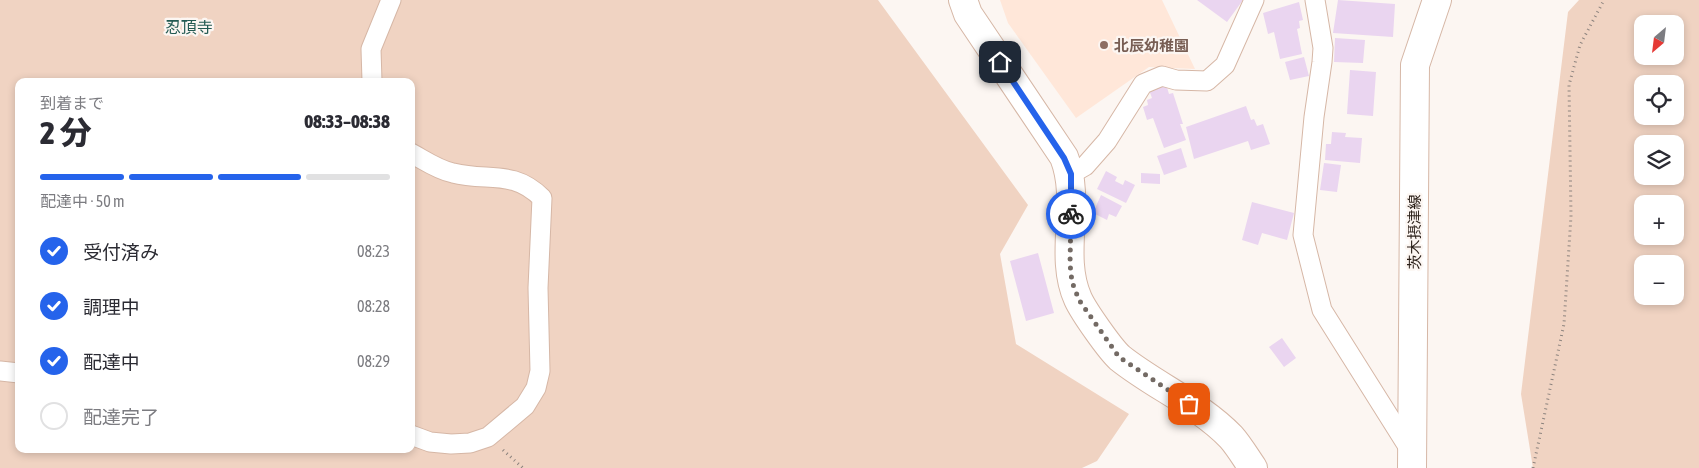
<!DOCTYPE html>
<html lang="ja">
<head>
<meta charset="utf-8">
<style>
	:root { --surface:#fff; --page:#f7f7f7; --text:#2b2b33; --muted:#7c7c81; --line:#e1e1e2; --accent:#2563eb }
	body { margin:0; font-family:"Asap Condensed","Noto Sans JP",sans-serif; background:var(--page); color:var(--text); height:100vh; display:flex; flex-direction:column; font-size:19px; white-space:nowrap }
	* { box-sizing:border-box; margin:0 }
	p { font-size:16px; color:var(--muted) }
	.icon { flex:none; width:28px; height:28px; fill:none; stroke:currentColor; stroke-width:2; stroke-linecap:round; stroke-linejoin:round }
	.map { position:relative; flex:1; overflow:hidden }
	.details { position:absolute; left:15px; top:78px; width:400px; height:375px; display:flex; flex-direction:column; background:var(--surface); border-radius:10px; box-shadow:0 2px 8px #0003 }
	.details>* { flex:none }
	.needle { width:32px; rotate:208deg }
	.tools { position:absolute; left:1634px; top:15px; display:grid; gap:10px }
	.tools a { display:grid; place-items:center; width:50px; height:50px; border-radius:10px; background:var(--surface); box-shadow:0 2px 8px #0003; font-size:25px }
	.pin { position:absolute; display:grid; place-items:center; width:42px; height:42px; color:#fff; margin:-21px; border-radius:10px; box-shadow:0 2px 8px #0006 }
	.courier { position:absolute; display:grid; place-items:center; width:50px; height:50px; margin:-25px; border:4px solid #2563eb; border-radius:50%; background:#fff; color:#222; box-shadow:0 1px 6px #0007 }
	.summary em { font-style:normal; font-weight:800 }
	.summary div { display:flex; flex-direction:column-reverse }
	.summary { display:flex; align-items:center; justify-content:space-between; height:85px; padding:0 25px }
	h1 { font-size:32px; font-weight:800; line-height:38px }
	.bar { display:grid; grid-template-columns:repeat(4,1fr); gap:8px 5px; align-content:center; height:60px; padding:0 25px }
	.bar i { height:6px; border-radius:4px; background:var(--line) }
	.bar .on { background:var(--accent) }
	.bar p { grid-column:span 4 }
	ol { padding:0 25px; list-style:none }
	li { display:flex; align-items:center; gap:15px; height:55px }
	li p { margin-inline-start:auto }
	li .icon { padding:5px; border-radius:50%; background:var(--accent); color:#fff; stroke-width:4 }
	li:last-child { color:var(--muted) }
	li i { width:28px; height:28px; border:2px solid var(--line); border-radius:50% }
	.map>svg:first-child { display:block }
</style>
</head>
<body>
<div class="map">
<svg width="1699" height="468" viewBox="0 0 1699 468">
	<rect width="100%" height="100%" fill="#fcf6f2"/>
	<path fill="#ffe7d9" d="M1000 0H1162L1195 69 1149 67 1076 118 1008 23Z"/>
	<path fill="#f0d3c2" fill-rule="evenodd" d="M0 0H878L1028 205 1000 254 1016 344 1129 414 1097 461 1082 468H0ZM19 81H411V449H19Z
		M1579 0H1699V468H1533L1521 394 1568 12ZM1642 24H1675V56H1642ZM1642 84H1675V116H1642ZM1642 144H1675V176H1642ZM1642 204H1675V236H1642ZM1642 264H1675V296H1642Z"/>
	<path fill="#ead5f0" d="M1197 0H1243L1227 22Z
		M1338 0 1395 4 1393 37 1333 33Z
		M1299 2 1303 20 1299 21 1300 28 1297 29 1302 54 1280 59 1274 32 1268 34 1263 13Z
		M1335 38 1365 40 1363 63 1334 62Z
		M1304 57 1309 76 1290 80 1285 62Z
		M1350 70 1376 72 1373 116 1347 114Z
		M1166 84 1169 94 1173 93 1183 124H1180L1186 140 1164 148 1153 118 1147 120 1143 107 1148 105 1147 100 1152 98 1149 90Z
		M1246 106 1251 120 1254 119 1257 126 1263 124 1270 144 1251 150 1248 141 1194 159 1186 127Z
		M1332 132 1346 133 1345 137 1362 138 1360 163 1325 160 1326 144H1331Z
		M1181 148 1187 167 1164 175 1157 156Z
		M1324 163 1341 165 1337 192 1320 190Z
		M1106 171 1117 177 1115 181 1123 185 1125 180 1135 185 1126 203 1097 189Z
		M1141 173 1160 174V184L1141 183Z
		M1101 195 1122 206 1116 217 1109 214 1107 220 1093 213Z
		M1252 202 1294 213 1287 240 1262 233 1258 245 1242 240Z
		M1038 253 1054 313 1026 321 1010 261Z
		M1282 338 1296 358 1284 367 1269 347Z"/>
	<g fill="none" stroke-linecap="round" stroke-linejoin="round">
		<g stroke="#d6b7a6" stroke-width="21">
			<path id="street" d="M1315 0 1323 48 1322 62 1314 117 1303 235 1322 310 1412 453
				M372 81 371 49 391 0
				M411 153C424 160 438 170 453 173 488 182 513 169 542 198L538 288 540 371 536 388 525 406 488 437 470 443 451 444 430 442 411 435
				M1071 174 1085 166 1107 141 1143 84 1162 76 1176 80 1207 81 1225 65 1254 0
				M0 371 19 373"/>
		</g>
		<g stroke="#d6b7a6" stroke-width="30">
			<path id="primary" d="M963 0 968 14 1064 157C1082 202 1058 255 1078 299 1084 312 1110 349 1120 358 1155 386 1199 404 1231 437 1239 446 1246 458 1253 468
				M1412 468 1415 65 1437 0"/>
		</g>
		<path stroke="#8c837e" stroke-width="3" stroke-dasharray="1 4" stroke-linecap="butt" d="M503 450 523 468
			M1533 468 1564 324 1571 216 1569 85 1580 45 1604 0"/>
		<use href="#street" stroke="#fff" stroke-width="19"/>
		<use href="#primary" stroke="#fff" stroke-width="28"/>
	</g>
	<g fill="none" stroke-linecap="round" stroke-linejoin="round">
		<path stroke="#736a64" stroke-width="5" stroke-dasharray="0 9" d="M1071 214 1070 264 1072 282 1079 300 1119 357 1189 404"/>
		<path stroke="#2563eb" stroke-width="6" d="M1000 62 1064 158 1071 174V214"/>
	</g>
	<circle fill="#8d6e63" stroke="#fcf6f2" stroke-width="2" cx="1104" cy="45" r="5"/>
	<g text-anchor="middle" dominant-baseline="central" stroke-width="4.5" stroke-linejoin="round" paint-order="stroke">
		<g font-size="15" font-weight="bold" fill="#785e54" stroke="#fcf6f2" text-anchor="start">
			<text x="1114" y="45">北辰幼稚園</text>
		</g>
		<g font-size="15" fill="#291e17" stroke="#fcf6f2">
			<text transform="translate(1414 232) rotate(-90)">茨木摂津線</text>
		</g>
		<g font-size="16" fill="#235a52" stroke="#fcf6f2">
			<text x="189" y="27">忍頂寺</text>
		</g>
	</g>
</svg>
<div class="tools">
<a><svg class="needle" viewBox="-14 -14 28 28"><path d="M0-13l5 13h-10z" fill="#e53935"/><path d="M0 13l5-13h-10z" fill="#7c7c81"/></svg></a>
<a><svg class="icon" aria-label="locate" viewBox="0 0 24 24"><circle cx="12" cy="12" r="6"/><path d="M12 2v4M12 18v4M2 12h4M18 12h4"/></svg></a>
<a><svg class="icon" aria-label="layers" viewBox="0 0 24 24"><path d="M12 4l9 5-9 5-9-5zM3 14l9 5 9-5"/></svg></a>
<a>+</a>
<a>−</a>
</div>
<div class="pin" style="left:1189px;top:404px;background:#ea580c"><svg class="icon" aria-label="bag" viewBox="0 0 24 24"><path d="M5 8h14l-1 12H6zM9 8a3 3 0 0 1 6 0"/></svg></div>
<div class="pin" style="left:1000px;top:62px;background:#1f2937"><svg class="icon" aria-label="home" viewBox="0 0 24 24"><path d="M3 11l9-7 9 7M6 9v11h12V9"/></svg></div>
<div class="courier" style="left:1071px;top:214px"><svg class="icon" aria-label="bike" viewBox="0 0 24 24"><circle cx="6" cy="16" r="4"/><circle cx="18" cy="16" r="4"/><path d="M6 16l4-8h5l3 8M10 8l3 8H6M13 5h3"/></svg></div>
<section class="details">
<div class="summary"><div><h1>2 分</h1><p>到着まで</p></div><em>08:33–08:38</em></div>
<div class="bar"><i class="on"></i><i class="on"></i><i class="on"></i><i></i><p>配達中 · 50 m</p></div>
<ol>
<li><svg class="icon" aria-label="check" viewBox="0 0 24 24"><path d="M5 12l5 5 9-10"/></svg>受付済み<p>08:23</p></li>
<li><svg class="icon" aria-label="check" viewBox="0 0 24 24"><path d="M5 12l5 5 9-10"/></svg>調理中<p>08:28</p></li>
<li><svg class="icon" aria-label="check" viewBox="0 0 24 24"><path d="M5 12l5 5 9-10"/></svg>配達中<p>08:29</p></li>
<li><i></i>配達完了</li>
</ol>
</section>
</div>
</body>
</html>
